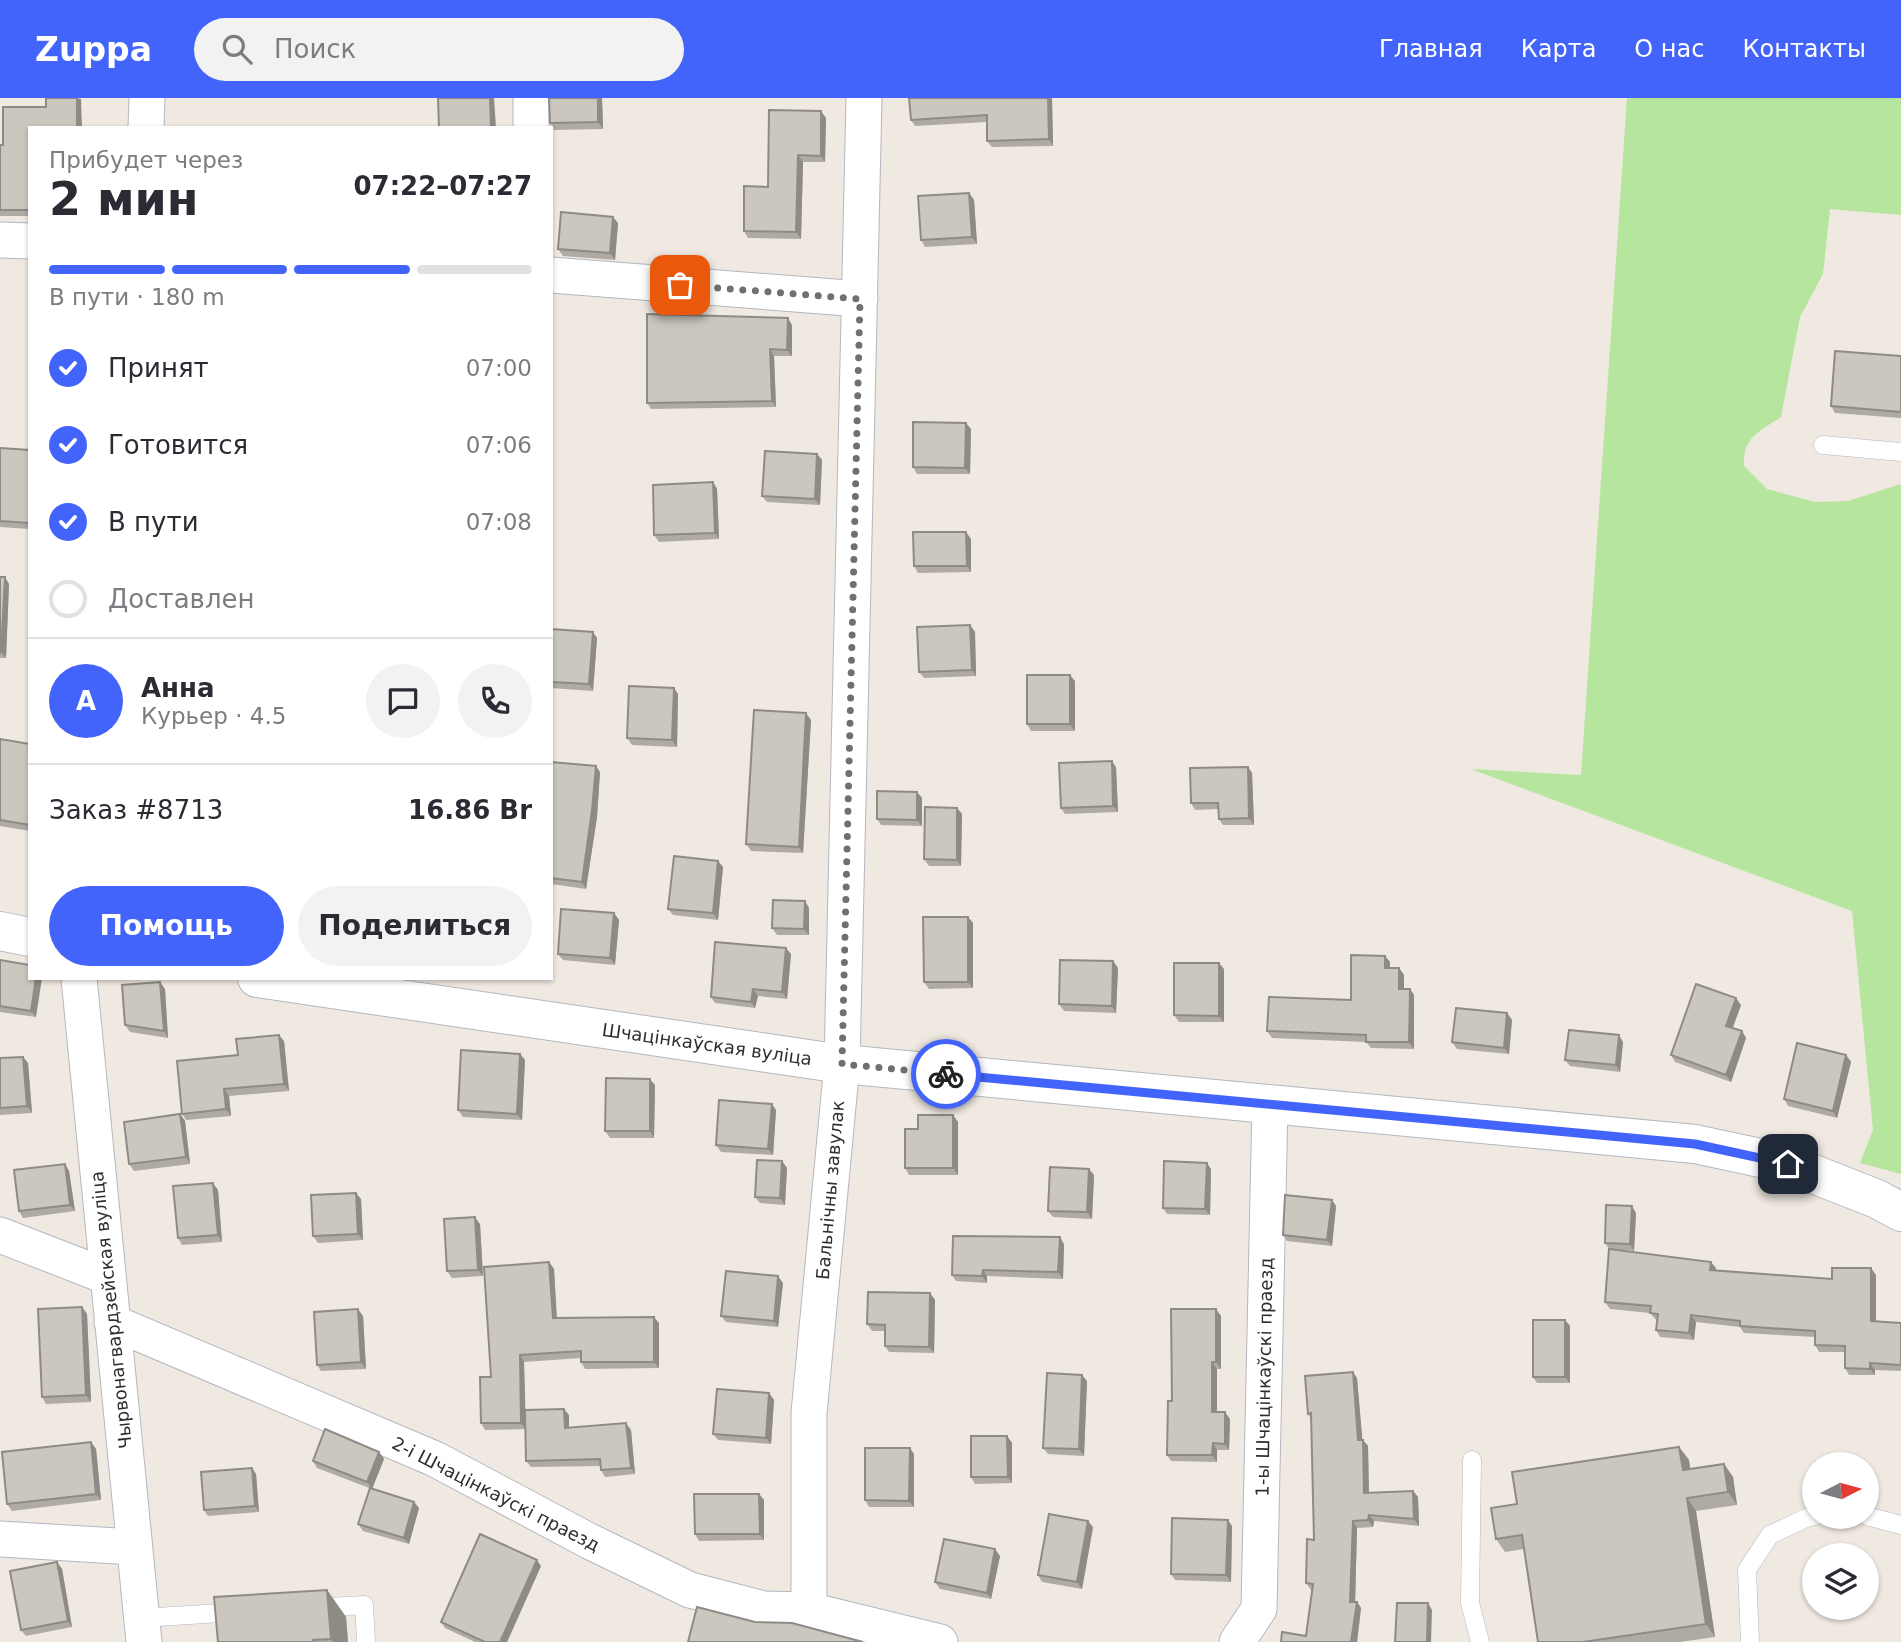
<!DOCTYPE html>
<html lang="ru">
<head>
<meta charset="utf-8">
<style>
	:root { --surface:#fff; --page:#f2f2f3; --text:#2b2b33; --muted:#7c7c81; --line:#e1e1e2; --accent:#4264fb }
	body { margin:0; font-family:"DejaVu Sans",sans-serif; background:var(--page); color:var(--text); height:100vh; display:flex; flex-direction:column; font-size:26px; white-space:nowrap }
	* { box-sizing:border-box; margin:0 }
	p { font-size:23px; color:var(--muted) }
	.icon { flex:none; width:38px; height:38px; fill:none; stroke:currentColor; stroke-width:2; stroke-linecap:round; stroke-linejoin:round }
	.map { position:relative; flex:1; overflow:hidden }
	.drawer { position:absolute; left:28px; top:28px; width:525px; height:854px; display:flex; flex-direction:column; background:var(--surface); border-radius:0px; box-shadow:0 2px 5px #0004 }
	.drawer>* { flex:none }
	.needle { width:46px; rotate:84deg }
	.buttons { position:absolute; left:1802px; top:1354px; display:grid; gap:14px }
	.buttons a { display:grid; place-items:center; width:77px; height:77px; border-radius:50%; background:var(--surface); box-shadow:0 2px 5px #0004; font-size:35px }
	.pin { position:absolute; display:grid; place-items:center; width:60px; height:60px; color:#fff; margin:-30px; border-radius:14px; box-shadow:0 4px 10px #0006 }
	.courier { position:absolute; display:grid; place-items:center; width:70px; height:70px; margin:-35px; border:5px solid #4264fb; border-radius:50%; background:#fff; color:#222; box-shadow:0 2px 9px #0007 }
	.head em { font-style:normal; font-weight:700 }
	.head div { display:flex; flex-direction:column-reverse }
	.head { display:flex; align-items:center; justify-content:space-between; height:119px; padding:0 21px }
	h1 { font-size:46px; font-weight:700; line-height:52px }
	.bar { display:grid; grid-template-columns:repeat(4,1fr); gap:10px 7px; align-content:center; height:84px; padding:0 21px }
	.bar i { height:9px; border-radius:5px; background:var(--line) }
	.bar .selected { background:var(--accent) }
	.bar p { grid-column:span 4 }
	.line { display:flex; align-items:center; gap:18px; padding:0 21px; border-top:2px solid var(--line) }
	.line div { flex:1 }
	.round { display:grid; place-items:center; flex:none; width:74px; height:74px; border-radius:37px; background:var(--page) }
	ol { padding:0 21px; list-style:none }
	li { display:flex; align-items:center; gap:21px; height:77px }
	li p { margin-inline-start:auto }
	li .icon { padding:7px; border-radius:50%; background:var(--accent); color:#fff; stroke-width:4 }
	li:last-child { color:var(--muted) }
	li i { width:38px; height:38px; border:4px solid var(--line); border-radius:50% }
	.button { display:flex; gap:14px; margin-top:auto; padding:14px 21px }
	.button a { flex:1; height:80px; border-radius:42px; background:var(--accent); color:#fff; font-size:28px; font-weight:700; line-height:80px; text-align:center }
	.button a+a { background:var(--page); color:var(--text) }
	header { display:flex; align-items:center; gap:42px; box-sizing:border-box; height:98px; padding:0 35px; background:var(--accent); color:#fff }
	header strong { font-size:33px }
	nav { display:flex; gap:38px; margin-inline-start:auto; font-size:24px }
	.search { width:490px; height:63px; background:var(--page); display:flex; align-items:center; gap:18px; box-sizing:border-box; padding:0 24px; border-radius:38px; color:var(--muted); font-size:26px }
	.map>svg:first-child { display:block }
</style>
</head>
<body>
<header>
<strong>Zuppa</strong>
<div class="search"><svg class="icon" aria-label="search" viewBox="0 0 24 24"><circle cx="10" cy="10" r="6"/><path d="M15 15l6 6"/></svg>Поиск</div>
<nav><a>Главная</a><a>Карта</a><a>О нас</a><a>Контакты</a></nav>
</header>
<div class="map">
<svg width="1901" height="1544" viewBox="0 0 1901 1544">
	<rect width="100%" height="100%" fill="#efe9e1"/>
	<path fill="#b6e59e" d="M1627 0H1901V117L1830 111 1823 176 1800 219 1781 319C1759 334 1743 338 1744 368L1767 391 1815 404 1848 403 1901 386V1076L1860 1065 1873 1032 1852 813 1471 671 1581 677Z"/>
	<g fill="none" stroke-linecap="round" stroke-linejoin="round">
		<g stroke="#b4b7c1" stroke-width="19">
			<path id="service" d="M1823 347 1901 354
				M1472 1362 1470 1505 1480 1544
				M1867 1418 1901 1427
				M314 1510 364 1507 366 1544
				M141 1520 237 1514
				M1750 1544 1747 1472 1770 1437 1808 1419 1815 1418"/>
		</g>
		<g stroke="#b4b7c1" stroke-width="37">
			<path id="minor" d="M531 0V30
				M146 30 147 0
				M0 142 30 143
				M551 177 860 201
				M79 880 144 1544
				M0 1137 108 1179
				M112 1224 435 1361 589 1443 690 1492 764 1511 809 1512 940 1544
				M0 1441 134 1449
				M809 1512V1315L842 966 864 0
				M1237 1544 1259 1511 1270 1006"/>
		</g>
		<g stroke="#b4b7c1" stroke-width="40">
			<path id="tertiary" d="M0 833 30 839
				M257 880 842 966 1695 1046 1788 1066 1877 1101 1901 1114"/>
		</g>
		<use href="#service" stroke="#fff" stroke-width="18"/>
		<use href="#minor" stroke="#fff" stroke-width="35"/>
		<use href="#tertiary" stroke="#fff" stroke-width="38"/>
	</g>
	<path fill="#afaba4" d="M602 0 603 31 554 32 550 25Z
		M1052 0 1053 48 992 49 987 43V24L915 28 911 22Z
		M81 1 30 30V118H0V47H3L46 9Z
		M826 20 825 64H803L801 141 748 140 744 133 768 89Z
		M969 95 974 102 977 146 925 149 921 142Z
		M618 125 615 162 563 158 558 151Z
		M792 227V258H774L776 309 651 311 647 305Z
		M1901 258V320L1835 315 1831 308Z
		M971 331 970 376H917L913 369Z
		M0 350 30 352V431L0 429Z
		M817 356 822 362 820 407 767 404 762 398Z
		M713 384 717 391 719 441 659 444 654 437Z
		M971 441V474L918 475 914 468Z
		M0 479 9 486 6 560H0Z
		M970 527 975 534 976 578 924 580 919 574Z
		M551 531 597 540 593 593 551 590Z
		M1075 583V633H1031L1027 626Z
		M678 596 677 649 632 647 627 640Z
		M811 622 803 755 751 753 746 746Z
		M0 641 30 646V733L0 728Z
		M551 664 600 674 597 719 586 791 551 786Z
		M1116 669 1118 714 1065 716 1061 710Z
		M1248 669 1252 675 1254 727H1223L1219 721 1218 711 1195 712 1191 705Z
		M917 694 922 700V728L881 727 877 721Z
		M957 710 962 716 961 768H929L924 761Z
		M718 763 723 769 718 822 673 817 668 811Z
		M809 810V837H777L772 830Z
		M614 815 619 822 615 867 563 862 558 856Z
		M968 819 973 825V890L929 891 924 884Z
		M791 856 787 901 758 898 755 910 715 905 711 899Z
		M1385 858 1390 864V870H1399L1404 877V891H1410L1414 897V951L1371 950 1366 944 1272 940 1267 933 1351 902Z
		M0 862 36 919 0 914Z
		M1113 863 1118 870 1116 915 1064 913 1059 906Z
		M1224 871V924H1179L1174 917Z
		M165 891 168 940 130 934 125 927Z
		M1741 907 1732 930 1742 933 1746 940 1731 984 1675 964 1671 957Z
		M1507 915 1512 922 1509 956 1457 951 1452 944Z
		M284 943 289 993 229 998 231 1018 186 1022 182 1016 238 957Z
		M1623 944 1620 974 1570 968 1565 962Z
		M520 956 525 962 522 1022 463 1019 458 1012Z
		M1846 957 1851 964 1837 1020 1788 1008 1784 1001Z
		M23 959 28 965 32 1015 0 1017V960Z
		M655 987 654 1040H610L605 1033Z
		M776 1012 773 1057 721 1054 716 1047Z
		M180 1016 185 1023 190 1066 134 1073 129 1066Z
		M953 1017 958 1024V1077H909L905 1070 918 1031Z
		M782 1063 787 1070 785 1107 760 1105 755 1099Z
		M1211 1071 1210 1117 1167 1116 1163 1110Z
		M69 1073 75 1113 23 1120 19 1113Z
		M1094 1077 1092 1121 1053 1119 1048 1113Z
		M218 1092 222 1144 182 1147 178 1140Z
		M356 1095 361 1101 363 1142 318 1145 313 1138Z
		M1332 1102 1336 1108 1332 1148 1287 1143 1283 1137Z
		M1636 1115 1634 1153 1610 1151 1716 1170 1715 1173 1832 1181 1876 1177V1223L1901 1225V1273L1875 1272V1277H1849L1845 1270V1254H1819L1815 1247V1239L1744 1235 1740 1229 1696 1224 1694 1242 1660 1239 1656 1232 1657 1222 1655 1221 1650 1215 1610 1211 1605 1204 1609 1151 1605 1145Z
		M480 1126 483 1178 452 1180 447 1173Z
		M1064 1146 1063 1181 987 1178V1185L956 1183 952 1177Z
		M549 1164 554 1171 557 1220 659 1225V1270L585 1271 581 1264V1260L524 1264 525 1312 569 1317V1330L631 1332 635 1376 605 1379 601 1372 600 1368 531 1369 526 1363V1331L485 1332 481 1325 491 1279Z
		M783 1185 778 1229 726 1224 721 1218Z
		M930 1195 935 1202 934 1255 889 1254 885 1248V1233H872L867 1226Z
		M82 1209 87 1216 91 1304 46 1306 42 1299Z
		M363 1218 366 1271 321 1273 317 1267Z
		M1221 1218V1271H1217V1314L1230 1321 1229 1352H1217V1364L1171 1363 1167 1357 1172 1303Z
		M1565 1222 1570 1228V1285H1537L1533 1279Z
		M1357 1280 1362 1342 1368 1348 1369 1395 1413 1393 1418 1399 1419 1428 1374 1423 1373 1429 1357 1430 1355 1504H1357L1361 1510 1357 1544H1281L1306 1538 1312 1492H1311L1306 1485 1314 1442 1311 1321 1308 1316Z
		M1087 1283 1084 1358 1048 1356 1043 1350Z
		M769 1295 774 1302 771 1346 718 1342 713 1336Z
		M1007 1338 1012 1345V1385L975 1386 971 1379Z
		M1679 1349 1689 1362 1690 1371 1724 1366 1733 1379 1737 1407 1696 1413 1715 1539 1680 1544H1538L1524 1451 1505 1454 1496 1441 1517 1406Z
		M96 1351 101 1402 12 1413 7 1406Z
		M379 1354 384 1361 372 1391 317 1370 313 1363Z
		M914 1356V1409H869L865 1402Z
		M252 1370 256 1376 259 1414 208 1418 204 1412Z
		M759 1396 764 1402V1442L699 1443 695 1436Z
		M414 1404 419 1410 409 1446 363 1433 358 1426Z
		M1232 1428 1231 1484 1175 1482 1171 1476Z
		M1093 1429 1082 1491 1042 1484 1038 1477Z
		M1000 1458 991 1501 940 1491 935 1484Z
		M57 1464 62 1471 72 1529 26 1538 21 1532Z
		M541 1468 507 1544H475L445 1530 441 1524Z
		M327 1492 346 1519 348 1544H218Z"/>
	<path fill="#8e8b86" d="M77 0 81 1 82 30H77Z
		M490 0H494L496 30H491Z
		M598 0H602L603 31 598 24Z
		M1048 0H1052L1053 48 1049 41Z
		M821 13 826 20 825 64 821 58Z
		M798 57 803 64 801 141 796 134Z
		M969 95 974 102 977 146 972 139Z
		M613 119 618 125 615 162 610 155Z
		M788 220 792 227V258L787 252Z
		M770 251 774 258 776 309 772 303Z
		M966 325 971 331 970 376 965 370Z
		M817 356 822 362 820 407 815 401Z
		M713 384 717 391 719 441 715 435Z
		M966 434 971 441V474L967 468Z
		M5 479 9 486 6 560 1 554Z
		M970 527 975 534 976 578 972 572Z
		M593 534 597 540 593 593 589 586Z
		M1070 577 1075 583V633L1070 626Z
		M674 590 678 596 677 649 672 642Z
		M806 615 811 622 803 755 799 749Z
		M1112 663 1116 669 1118 714 1113 708Z
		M596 668 600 674 597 719 586 791 582 784Z
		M1248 669 1252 675 1254 727 1249 720Z
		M917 694 922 700V728L917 722Z
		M957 710 962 716 961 768 957 762Z
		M718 763 723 769 718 822 713 815Z
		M805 803 809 810V837L804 831Z
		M614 815 619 822 615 867 610 860Z
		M968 819 973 825V890L968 884Z
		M786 850 791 856 787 901 782 894Z
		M1385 858 1390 864V877L1385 870Z
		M1113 863 1118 870 1116 915 1112 908Z
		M1219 865 1224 871V924L1219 918Z
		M1399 870 1404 877V897L1399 891Z
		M36 880H42L36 919 31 913Z
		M160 884 165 891 168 940 164 933Z
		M753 891 758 898 755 910 751 904Z
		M1410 891 1414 897V951L1409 944Z
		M1736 900 1741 907 1731 935 1726 928Z
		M1507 915 1512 922 1509 956 1504 950Z
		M1742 933 1746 940 1731 984 1726 977Z
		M279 937 284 943 289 993 284 986Z
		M1619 937 1623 944 1620 974 1616 967Z
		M520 956 525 962 522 1022 517 1016Z
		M1846 957 1851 964 1837 1020 1833 1013Z
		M23 959 28 965 32 1015 27 1008Z
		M650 981 655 987 654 1040 650 1033Z
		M224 991 229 998 231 1018 226 1011Z
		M772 1006 776 1012 773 1057 768 1051Z
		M180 1016 185 1023 190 1066 186 1059Z
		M953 1017 958 1024V1077L953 1070Z
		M782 1063 787 1070 785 1107 780 1100Z
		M1207 1065 1211 1071 1210 1117 1205 1111Z
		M65 1066 69 1073 75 1113 70 1107Z
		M1089 1071 1094 1077 1092 1121 1087 1114Z
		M213 1085 218 1092 222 1144 218 1137Z
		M356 1095 361 1101 363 1142 358 1136Z
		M1332 1102 1336 1108 1332 1148 1327 1142Z
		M1632 1108 1636 1115 1634 1153 1630 1146Z
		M475 1119 480 1126 483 1178 478 1172Z
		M1060 1139 1064 1146 1063 1181 1058 1174Z
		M549 1164 554 1171 557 1226 553 1220Z
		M1711 1164 1716 1170 1715 1179 1710 1172Z
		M1871 1170 1876 1177V1230L1871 1223Z
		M983 1172 987 1178V1185L982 1178Z
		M778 1178 783 1185 778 1229 774 1223Z
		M930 1195 935 1202 934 1255 929 1249Z
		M82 1209 87 1216 91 1304 86 1297Z
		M358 1211 363 1218 366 1271 361 1264Z
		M1216 1211 1221 1218V1271L1216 1264Z
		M1691 1217 1696 1224 1694 1242 1689 1235Z
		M654 1219 659 1225V1270L654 1264Z
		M1565 1222 1570 1228V1285L1565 1279Z
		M520 1257 524 1264 526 1331 521 1325Z
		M1212 1264 1217 1271V1321L1212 1314Z
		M1870 1265 1875 1272V1277L1870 1271Z
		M1353 1274 1357 1280 1363 1348 1358 1342Z
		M1082 1277 1087 1283 1084 1358 1079 1351Z
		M769 1295 774 1302 771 1346 766 1340Z
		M564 1311 569 1317V1337L565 1330Z
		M1225 1314 1230 1321 1229 1352 1225 1346Z
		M626 1325 631 1332 635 1376 631 1370Z
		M1007 1338 1012 1345V1385L1008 1379Z
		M1363 1342 1368 1348 1369 1401 1364 1395Z
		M91 1344 96 1351 101 1402 96 1396Z
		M1213 1345 1217 1352V1364L1212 1357Z
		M1679 1349 1689 1362 1692 1385 1683 1372Z
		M910 1350 914 1356V1409L909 1403Z
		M379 1354 384 1361 372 1391 367 1384Z
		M1724 1366 1733 1379 1737 1407 1728 1394Z
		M252 1370 256 1376 259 1414 255 1408Z
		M1413 1393 1418 1399 1419 1428 1414 1421Z
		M759 1396 764 1402V1442L760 1436Z
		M1687 1400 1696 1413 1715 1539 1706 1526Z
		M414 1404 419 1410 409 1446 404 1440Z
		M1369 1417 1374 1423 1373 1429 1368 1422Z
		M1228 1422 1232 1428 1231 1484 1226 1477Z
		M1088 1423 1093 1429 1082 1491 1077 1484Z
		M1353 1423 1357 1430 1355 1510 1350 1504Z
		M995 1451 1000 1458 991 1501 987 1495Z
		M537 1462 541 1468 507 1544H500Z
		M57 1464 62 1471 72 1529 68 1523Z
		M327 1492 346 1519 348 1544H333L331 1541Z
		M1357 1504 1361 1510 1357 1544H1351Z
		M1428 1505 1432 1512 1431 1544H1427Z"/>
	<path fill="#cbc7bf" stroke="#8e8b86" stroke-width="2" d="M46 0H77V30H30V112H0V47H3V9H46Z
		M438 0H490L491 30H439Z
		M549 0H598V24L550 25Z
		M909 0H1048L1049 41 987 43V17L911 22Z
		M769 12 821 13V58L798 57 796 134 744 133V88L768 89Z
		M969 95 972 139 921 142 918 98Z
		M561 114 613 119 610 155 558 151Z
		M647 216 788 220 787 252 770 251 772 303 647 305Z
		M1835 253 1901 258V314L1831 308Z
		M913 324 966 325 965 370 913 369Z
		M0 350 30 352V425L0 423Z
		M765 353 817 356 815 401 762 398Z
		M713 384 715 435 654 437 653 387Z
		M913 434H966L967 468H914Z
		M0 479H5L1 554H0Z
		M970 527 972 572 919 574 917 529Z
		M551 531 593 534 589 586 551 584Z
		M1027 577H1070V626H1027Z
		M629 588 674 590 672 642 627 640Z
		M754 612 806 615 799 749 746 746Z
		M0 641 30 646V727L0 722Z
		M1112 663 1113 708 1061 710 1059 665Z
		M551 664 596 668 592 712 582 784 551 780Z
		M1248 669 1249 720 1219 721 1218 705H1191L1190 670Z
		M877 693 917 694V722L877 721Z
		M925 709 957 710V762L924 761Z
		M674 758 718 763 713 815 668 811Z
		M773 802 805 803 804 831 772 830Z
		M561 811 614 815 610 860 558 856Z
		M923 819H968V884H924Z
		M715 844 786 850 782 894 753 891 751 904 711 899Z
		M1351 857 1385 858V870H1399V891H1410L1409 944H1366V937L1267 933 1269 899 1351 902Z
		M0 862 30 867V880H36L31 913 0 908Z
		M1060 862 1113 863 1112 908 1059 906Z
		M1174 865H1219V918L1174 917Z
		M160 884 164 933 125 927 122 887Z
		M1696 886 1736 900 1726 928 1742 933 1726 977 1671 957Z
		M1456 910 1507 915 1504 950 1452 944Z
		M1569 932 1619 937 1616 967 1565 962Z
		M279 937 284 986 224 991 226 1011 182 1016 177 963 238 957 236 941Z
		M1797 945 1846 957 1833 1013 1784 1001Z
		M461 952 520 956 517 1016 458 1012Z
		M23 959 27 1008 0 1010V960Z
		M606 980 650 981V1033H605Z
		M719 1002 772 1006 768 1051 716 1047Z
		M180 1016 186 1059 129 1066 124 1024Z
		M918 1017H953V1070H905V1031H918Z
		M757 1062 782 1063 780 1100 755 1099Z
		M1164 1063 1207 1065 1205 1111 1163 1110Z
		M65 1066 70 1107 19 1113 14 1072Z
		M1050 1069 1089 1071 1087 1114 1048 1113Z
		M213 1085 218 1137 178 1140 173 1088Z
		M356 1095 358 1136 313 1138 311 1097Z
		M1285 1097 1332 1102 1327 1142 1283 1137Z
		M1606 1107 1632 1108 1630 1146 1605 1145Z
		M475 1119 478 1172 447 1173 444 1121Z
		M953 1138 1060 1139 1058 1174 983 1172 982 1178 952 1177Z
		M1609 1151 1711 1164 1710 1172 1832 1181V1170H1871V1223L1901 1225V1267L1870 1265V1271L1845 1270V1248L1815 1247V1233L1740 1228V1223L1691 1217 1689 1235 1656 1232 1658 1216 1650 1215 1651 1208 1605 1204Z
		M549 1164 553 1220 654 1219V1264H581V1253L520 1257 521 1325H481L480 1279H491L484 1169Z
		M726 1173 778 1178 774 1223 721 1218Z
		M868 1194 930 1195 929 1249 885 1248V1227L867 1226Z
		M82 1209 86 1297 42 1299 38 1211Z
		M358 1211 361 1264 317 1267 314 1214Z
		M1171 1211H1216V1264H1212V1314H1225V1346L1213 1345 1212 1357H1167L1168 1303H1172Z
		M1533 1222H1565V1279H1533Z
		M1353 1274 1358 1342H1363L1364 1395 1413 1393 1414 1421 1369 1417 1368 1422 1353 1423 1350 1504H1357L1351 1544H1281L1282 1534 1306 1538 1313 1486 1306 1485 1307 1441 1314 1442 1311 1315 1308 1316 1305 1278Z
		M1047 1275 1082 1277 1079 1351 1043 1350Z
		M717 1291 769 1295 766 1340 713 1336Z
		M564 1311 565 1330 626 1325 631 1370 601 1372 600 1361 526 1363 525 1312Z
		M325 1331 379 1354 367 1384 313 1363Z
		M971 1338H1007L1008 1379H971Z
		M91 1344 96 1396 7 1406 2 1354Z
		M1679 1349 1683 1372 1724 1366 1728 1394 1687 1400 1706 1526 1583 1544H1538L1522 1437 1496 1441 1491 1410 1517 1406 1512 1374Z
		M865 1350H910L909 1403 865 1402Z
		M252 1370 255 1408 204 1412 201 1374Z
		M370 1390 414 1404 404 1440 358 1426Z
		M694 1396H759L760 1436H695Z
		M1049 1416 1088 1423 1077 1484 1038 1477Z
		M1172 1420 1228 1422 1226 1477 1171 1476Z
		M480 1436 537 1462 500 1544H485L441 1524Z
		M944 1441 995 1451 987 1495 935 1484Z
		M57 1464 68 1523 21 1532 10 1473Z
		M327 1492 331 1541 313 1542 314 1544H218L214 1499Z
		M1397 1505H1428L1427 1544H1395Z
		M697 1509 755 1524 792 1525 863 1544H688Z"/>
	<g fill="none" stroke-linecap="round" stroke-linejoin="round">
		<path stroke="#726f6d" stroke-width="7" stroke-dasharray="0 12.6" d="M680 187 860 201 842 966 946 976"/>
		<path stroke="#4264fb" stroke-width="9" d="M946 976 1695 1046 1788 1066"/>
	</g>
	<g text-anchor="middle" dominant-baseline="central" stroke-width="7" stroke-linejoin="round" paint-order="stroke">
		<g font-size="18" fill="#2e2e2e" stroke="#fff">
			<text transform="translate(707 946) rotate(8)">Шчацінкаўская вуліца</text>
			<text transform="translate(830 1092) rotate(-85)">Бальнічны завулак</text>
			<text transform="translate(111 1212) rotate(-96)">Чырвонагвардзейская вуліца</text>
			<text transform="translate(1264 1279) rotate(-89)">1-ы Шчацінкаўскі праезд</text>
			<text transform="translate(496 1396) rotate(27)">2-і Шчацінкаўскі праезд</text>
		</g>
	</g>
</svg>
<div class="buttons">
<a><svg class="needle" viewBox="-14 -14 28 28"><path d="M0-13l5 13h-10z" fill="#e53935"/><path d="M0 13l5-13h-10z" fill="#7c7c81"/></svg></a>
<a><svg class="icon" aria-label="layers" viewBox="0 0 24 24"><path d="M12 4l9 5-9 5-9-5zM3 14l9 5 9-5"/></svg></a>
</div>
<div class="pin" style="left:680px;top:187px;background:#ea580c"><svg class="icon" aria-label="bag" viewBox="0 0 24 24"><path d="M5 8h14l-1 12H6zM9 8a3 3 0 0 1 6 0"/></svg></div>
<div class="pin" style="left:1788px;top:1066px;background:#1f2937"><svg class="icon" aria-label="home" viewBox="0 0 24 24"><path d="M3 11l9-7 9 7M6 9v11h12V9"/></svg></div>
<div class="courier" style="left:946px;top:976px"><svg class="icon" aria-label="bike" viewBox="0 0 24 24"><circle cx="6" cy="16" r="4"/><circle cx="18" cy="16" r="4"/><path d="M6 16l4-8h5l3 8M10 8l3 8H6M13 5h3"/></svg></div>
<section class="drawer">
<div class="head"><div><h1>2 мин</h1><p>Прибудет через</p></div><em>07:22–07:27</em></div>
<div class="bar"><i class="selected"></i><i class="selected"></i><i class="selected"></i><i></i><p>В пути · 180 m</p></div>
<ol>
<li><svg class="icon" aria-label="check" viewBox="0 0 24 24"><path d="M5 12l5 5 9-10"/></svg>Принят<p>07:00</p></li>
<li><svg class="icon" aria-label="check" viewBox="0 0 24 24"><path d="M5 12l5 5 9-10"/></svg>Готовится<p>07:06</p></li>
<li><svg class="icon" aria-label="check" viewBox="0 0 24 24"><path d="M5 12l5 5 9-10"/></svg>В пути<p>07:08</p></li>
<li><i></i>Доставлен</li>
</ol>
<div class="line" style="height:126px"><b class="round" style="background:var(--accent);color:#fff">А</b><div><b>Анна</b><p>Курьер · 4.5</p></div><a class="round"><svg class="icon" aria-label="chat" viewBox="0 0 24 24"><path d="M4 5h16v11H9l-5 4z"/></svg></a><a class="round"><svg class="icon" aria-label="phone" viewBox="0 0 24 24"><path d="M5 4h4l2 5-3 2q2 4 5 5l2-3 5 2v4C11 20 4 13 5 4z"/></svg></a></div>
<div class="line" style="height:91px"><div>Заказ #8713</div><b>16.86 Br</b></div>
<div class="button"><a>Помощь</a><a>Поделиться</a></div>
</section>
</div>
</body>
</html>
